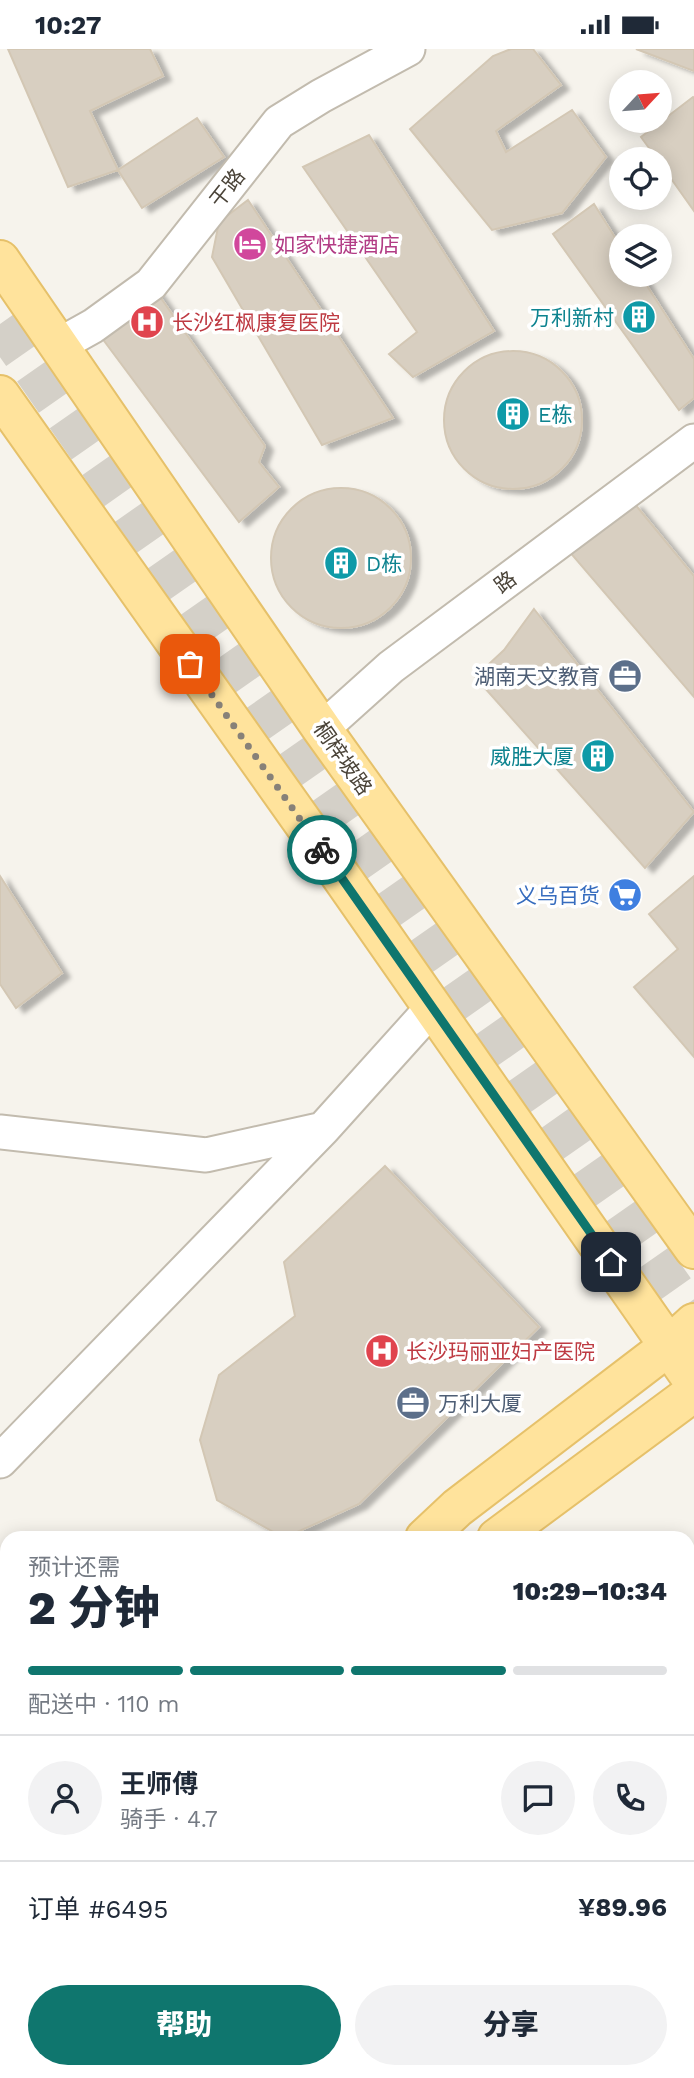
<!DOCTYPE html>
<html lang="zh">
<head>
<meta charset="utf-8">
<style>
	:root { --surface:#fff; --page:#f2f2f3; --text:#1f2937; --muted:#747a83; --line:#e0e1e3; --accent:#0f766e }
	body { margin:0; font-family:"Work Sans","Noto Sans SC",sans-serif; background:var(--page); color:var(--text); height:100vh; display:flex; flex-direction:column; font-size:26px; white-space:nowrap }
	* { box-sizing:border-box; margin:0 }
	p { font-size:23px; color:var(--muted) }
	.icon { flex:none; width:38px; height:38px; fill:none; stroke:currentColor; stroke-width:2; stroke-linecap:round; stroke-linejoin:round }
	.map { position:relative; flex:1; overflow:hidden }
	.drawer { position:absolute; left:0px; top:1482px; width:695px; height:548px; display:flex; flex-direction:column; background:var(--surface); border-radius:21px 21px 0 0; box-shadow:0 4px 18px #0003 }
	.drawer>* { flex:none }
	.needle { width:46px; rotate:64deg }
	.controls { position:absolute; left:609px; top:21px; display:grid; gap:14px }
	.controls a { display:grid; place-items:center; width:63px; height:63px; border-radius:50%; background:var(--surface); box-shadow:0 4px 18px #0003; font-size:35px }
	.pin { position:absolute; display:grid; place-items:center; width:60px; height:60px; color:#fff; margin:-30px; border-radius:14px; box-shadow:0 4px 10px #0006 }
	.courier { position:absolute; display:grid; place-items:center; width:70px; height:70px; margin:-35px; border:5px solid #0f766e; border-radius:50%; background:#fff; color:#222; box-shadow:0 2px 9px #0007 }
	.headline em { font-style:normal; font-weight:800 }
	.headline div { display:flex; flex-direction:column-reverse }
	.headline { display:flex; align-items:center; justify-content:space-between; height:119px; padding:0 28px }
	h1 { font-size:46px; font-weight:800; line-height:52px }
	.bar { display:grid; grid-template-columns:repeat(4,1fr); gap:10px 7px; align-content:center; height:84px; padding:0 28px }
	.bar i { height:9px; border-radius:5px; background:var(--line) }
	.bar .selected { background:var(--accent) }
	.bar p { grid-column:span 4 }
	.line { display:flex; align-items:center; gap:18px; padding:0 28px; border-top:2px solid var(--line) }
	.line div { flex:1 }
	.round { display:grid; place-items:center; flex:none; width:74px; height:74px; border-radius:37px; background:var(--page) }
	.action { display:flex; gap:14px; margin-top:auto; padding:14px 28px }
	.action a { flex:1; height:80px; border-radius:42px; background:var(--accent); color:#fff; font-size:28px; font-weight:800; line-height:80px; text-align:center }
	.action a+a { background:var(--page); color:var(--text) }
	.status { display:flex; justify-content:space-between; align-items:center; height:49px; padding:0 35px; background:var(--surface); direction:ltr }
	.status svg { height:19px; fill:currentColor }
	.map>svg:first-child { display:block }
</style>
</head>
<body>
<div class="status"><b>10:27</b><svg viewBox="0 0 49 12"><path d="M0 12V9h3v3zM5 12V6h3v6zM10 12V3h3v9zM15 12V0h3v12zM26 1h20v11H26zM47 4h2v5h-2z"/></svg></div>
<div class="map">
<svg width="694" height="2029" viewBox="0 0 694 2029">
	<defs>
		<filter id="shadow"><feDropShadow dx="8" dy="4.5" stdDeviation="2" flood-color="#0004"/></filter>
	</defs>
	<rect width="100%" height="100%" fill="#f6f3ec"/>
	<path fill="#d8cfc1" stroke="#d3c7b4" stroke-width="2" filter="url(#shadow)" d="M8 0H150L163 27 90 62 118 121 68 138Z
		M511 0H533L561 36 496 82 506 103 572 61 606 108 562 164 492 181 410 80 493 7Z
		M636 0H694V22Z
		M693 48 694 49V162L660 114V110H657L641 88Z
		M197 69 224 108 142 159 118 121Z
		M369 86 494 282 413 328 389 305 417 283 303 118Z
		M248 151 393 369 322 396 212 208 219 173Z
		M594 155 621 198V226H640L694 310V349L679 361 553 185Z
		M151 235 265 397 259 413 279 438 239 473 93 277Z
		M444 371a69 69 0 1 1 138 0a69 69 0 1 1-138 0Z
		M271 509a70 70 0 1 1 140 0a70 70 0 1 1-140 0Z
		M634 454 694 527V648L568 501Z
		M534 560 694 763 645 819 475 628 504 601Z
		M0 827 62 924 16 959 0 935Z
		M694 827V1008L634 938 678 900 649 865Z
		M385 1117 539 1278 359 1455 284 1489 217 1451 200 1391 219 1326 295 1267 284 1213Z
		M688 1770 694 1780V1842L688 1845Z
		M589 2023H650L653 2029H592Z"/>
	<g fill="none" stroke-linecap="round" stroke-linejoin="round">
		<path stroke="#d4d0c8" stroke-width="38" stroke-dasharray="38 19" stroke-linecap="butt" d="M0 275 694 1267"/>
		<g stroke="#c2bbae" stroke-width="37">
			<path id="minor" d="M59 296 93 277 151 235 279 73 321 47 408 0
				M322 680 391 618 694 392
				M0 1083 206 1106 323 1080
				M0 1412 323 1080 432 959"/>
		</g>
		<g stroke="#e6c16a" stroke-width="42">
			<path id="major" d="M0 211 322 680 694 1200
				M0 346 331 813 694 1333
				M425 1489 457 1459 669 1297 694 1274
				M497 1489 694 1343
				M0 1938 7 1930
				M0 2003 7 1995"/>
		</g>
		<use href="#minor" stroke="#fff" stroke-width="33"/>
		<use href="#major" stroke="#ffe39c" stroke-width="38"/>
	</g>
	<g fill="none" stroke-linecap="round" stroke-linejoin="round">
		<path stroke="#878178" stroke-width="7" stroke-dasharray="0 12.6" d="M190 615 322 801"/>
		<path stroke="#0f766e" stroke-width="9" d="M322 801 611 1213"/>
	</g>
	<defs>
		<g id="hotel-disc" transform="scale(1.75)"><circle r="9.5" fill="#d1479c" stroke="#fff"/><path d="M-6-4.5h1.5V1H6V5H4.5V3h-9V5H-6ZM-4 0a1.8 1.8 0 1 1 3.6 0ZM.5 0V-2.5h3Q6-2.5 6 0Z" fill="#fff"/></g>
		<g id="building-disc" transform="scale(1.75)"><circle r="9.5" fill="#0f9aa8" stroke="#fff"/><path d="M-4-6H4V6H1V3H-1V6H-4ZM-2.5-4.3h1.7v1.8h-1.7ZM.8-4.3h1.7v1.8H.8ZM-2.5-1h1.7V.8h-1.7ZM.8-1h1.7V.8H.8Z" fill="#fff"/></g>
		<g id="hospital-disc" transform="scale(1.75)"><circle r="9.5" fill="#e0444e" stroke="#fff"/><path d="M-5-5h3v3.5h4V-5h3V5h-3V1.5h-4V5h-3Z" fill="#fff"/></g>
		<g id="office-disc" transform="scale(1.75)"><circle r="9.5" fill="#5c6f8a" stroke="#fff"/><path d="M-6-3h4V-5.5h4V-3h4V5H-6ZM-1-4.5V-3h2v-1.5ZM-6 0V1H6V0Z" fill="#fff"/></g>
		<g id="supermarket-disc" transform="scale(1.75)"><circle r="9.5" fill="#3f7fe0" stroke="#fff"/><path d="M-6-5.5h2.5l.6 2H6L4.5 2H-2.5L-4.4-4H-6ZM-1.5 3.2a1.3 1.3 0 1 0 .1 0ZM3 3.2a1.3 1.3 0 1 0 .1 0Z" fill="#fff"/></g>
	</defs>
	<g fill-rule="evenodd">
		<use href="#hotel-disc" x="250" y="195"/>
		<use href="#building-disc" x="639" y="268"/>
		<use href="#hospital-disc" x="147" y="273"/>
		<use href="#building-disc" x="513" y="365"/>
		<use href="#building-disc" x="341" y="514"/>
		<use href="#office-disc" x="625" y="627"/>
		<use href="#building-disc" x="598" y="707"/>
		<use href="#supermarket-disc" x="625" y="846"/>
		<use href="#hospital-disc" x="382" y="1302"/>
		<use href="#office-disc" x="413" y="1354"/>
	</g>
	<g text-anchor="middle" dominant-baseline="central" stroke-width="7" stroke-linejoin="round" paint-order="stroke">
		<g font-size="21" fill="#4b4439" stroke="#fff">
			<text transform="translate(227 139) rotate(-52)">干路</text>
			<text transform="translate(505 533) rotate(-37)">路</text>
			<text transform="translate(343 709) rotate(55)">桐梓坡路</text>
		</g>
		<g font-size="21" fill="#b23c85" stroke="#fff" text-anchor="start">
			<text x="274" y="195">如家快捷酒店</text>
		</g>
		<g font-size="21" fill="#0d838f" stroke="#fff" text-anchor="end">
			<text x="614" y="268">万利新村</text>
			<text x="538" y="365" text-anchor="start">E栋</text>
			<text x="366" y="514" text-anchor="start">D栋</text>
			<text x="574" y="707">威胜大厦</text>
		</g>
		<g font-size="21" fill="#be3a42" stroke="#fff" text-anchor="start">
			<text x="172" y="273">长沙红枫康复医院</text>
			<text x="406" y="1302">长沙玛丽亚妇产医院</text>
		</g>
		<g font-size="21" fill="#4e5e75" stroke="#fff" text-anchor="end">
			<text x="600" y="627">湖南天文教育</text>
			<text x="438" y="1354" text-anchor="start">万利大厦</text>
		</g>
		<g font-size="21" fill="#366cbe" stroke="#fff" text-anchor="end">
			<text x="600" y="846">义乌百货</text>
		</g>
	</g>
</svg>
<div class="controls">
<a><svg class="needle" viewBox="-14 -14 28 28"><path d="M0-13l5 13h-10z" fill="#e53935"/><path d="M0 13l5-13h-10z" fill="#747a83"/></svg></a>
<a><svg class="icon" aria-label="locate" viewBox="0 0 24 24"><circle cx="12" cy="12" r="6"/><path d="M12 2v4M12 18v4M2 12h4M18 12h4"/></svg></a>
<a><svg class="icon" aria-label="layers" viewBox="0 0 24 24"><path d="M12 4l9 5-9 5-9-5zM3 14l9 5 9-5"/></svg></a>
</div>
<div class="pin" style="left:190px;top:615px;background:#ea580c"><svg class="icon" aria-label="bag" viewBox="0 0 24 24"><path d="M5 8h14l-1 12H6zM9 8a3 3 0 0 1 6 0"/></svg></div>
<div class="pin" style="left:611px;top:1213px;background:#1f2937"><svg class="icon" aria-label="home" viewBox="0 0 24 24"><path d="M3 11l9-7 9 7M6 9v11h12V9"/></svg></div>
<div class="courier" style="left:322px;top:801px"><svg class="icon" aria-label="bike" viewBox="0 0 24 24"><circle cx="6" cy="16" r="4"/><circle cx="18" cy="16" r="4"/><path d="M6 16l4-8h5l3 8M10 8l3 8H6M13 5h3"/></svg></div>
<section class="drawer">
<div class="headline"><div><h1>2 分钟</h1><p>预计还需</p></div><em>10:29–10:34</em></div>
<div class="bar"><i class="selected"></i><i class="selected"></i><i class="selected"></i><i></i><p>配送中 · 110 m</p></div>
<div class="line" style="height:126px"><a class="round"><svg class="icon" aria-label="person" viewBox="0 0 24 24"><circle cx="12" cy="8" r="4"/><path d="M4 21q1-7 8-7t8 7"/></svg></a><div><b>王师傅</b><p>骑手 · 4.7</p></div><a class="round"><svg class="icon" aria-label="chat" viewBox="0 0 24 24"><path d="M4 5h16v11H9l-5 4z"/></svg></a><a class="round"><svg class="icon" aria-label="phone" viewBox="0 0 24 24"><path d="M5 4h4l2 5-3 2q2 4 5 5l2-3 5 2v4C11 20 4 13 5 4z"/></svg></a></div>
<div class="line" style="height:91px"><div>订单 #6495</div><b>¥89.96</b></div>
<div class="action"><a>帮助</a><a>分享</a></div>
</section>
</div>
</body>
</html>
